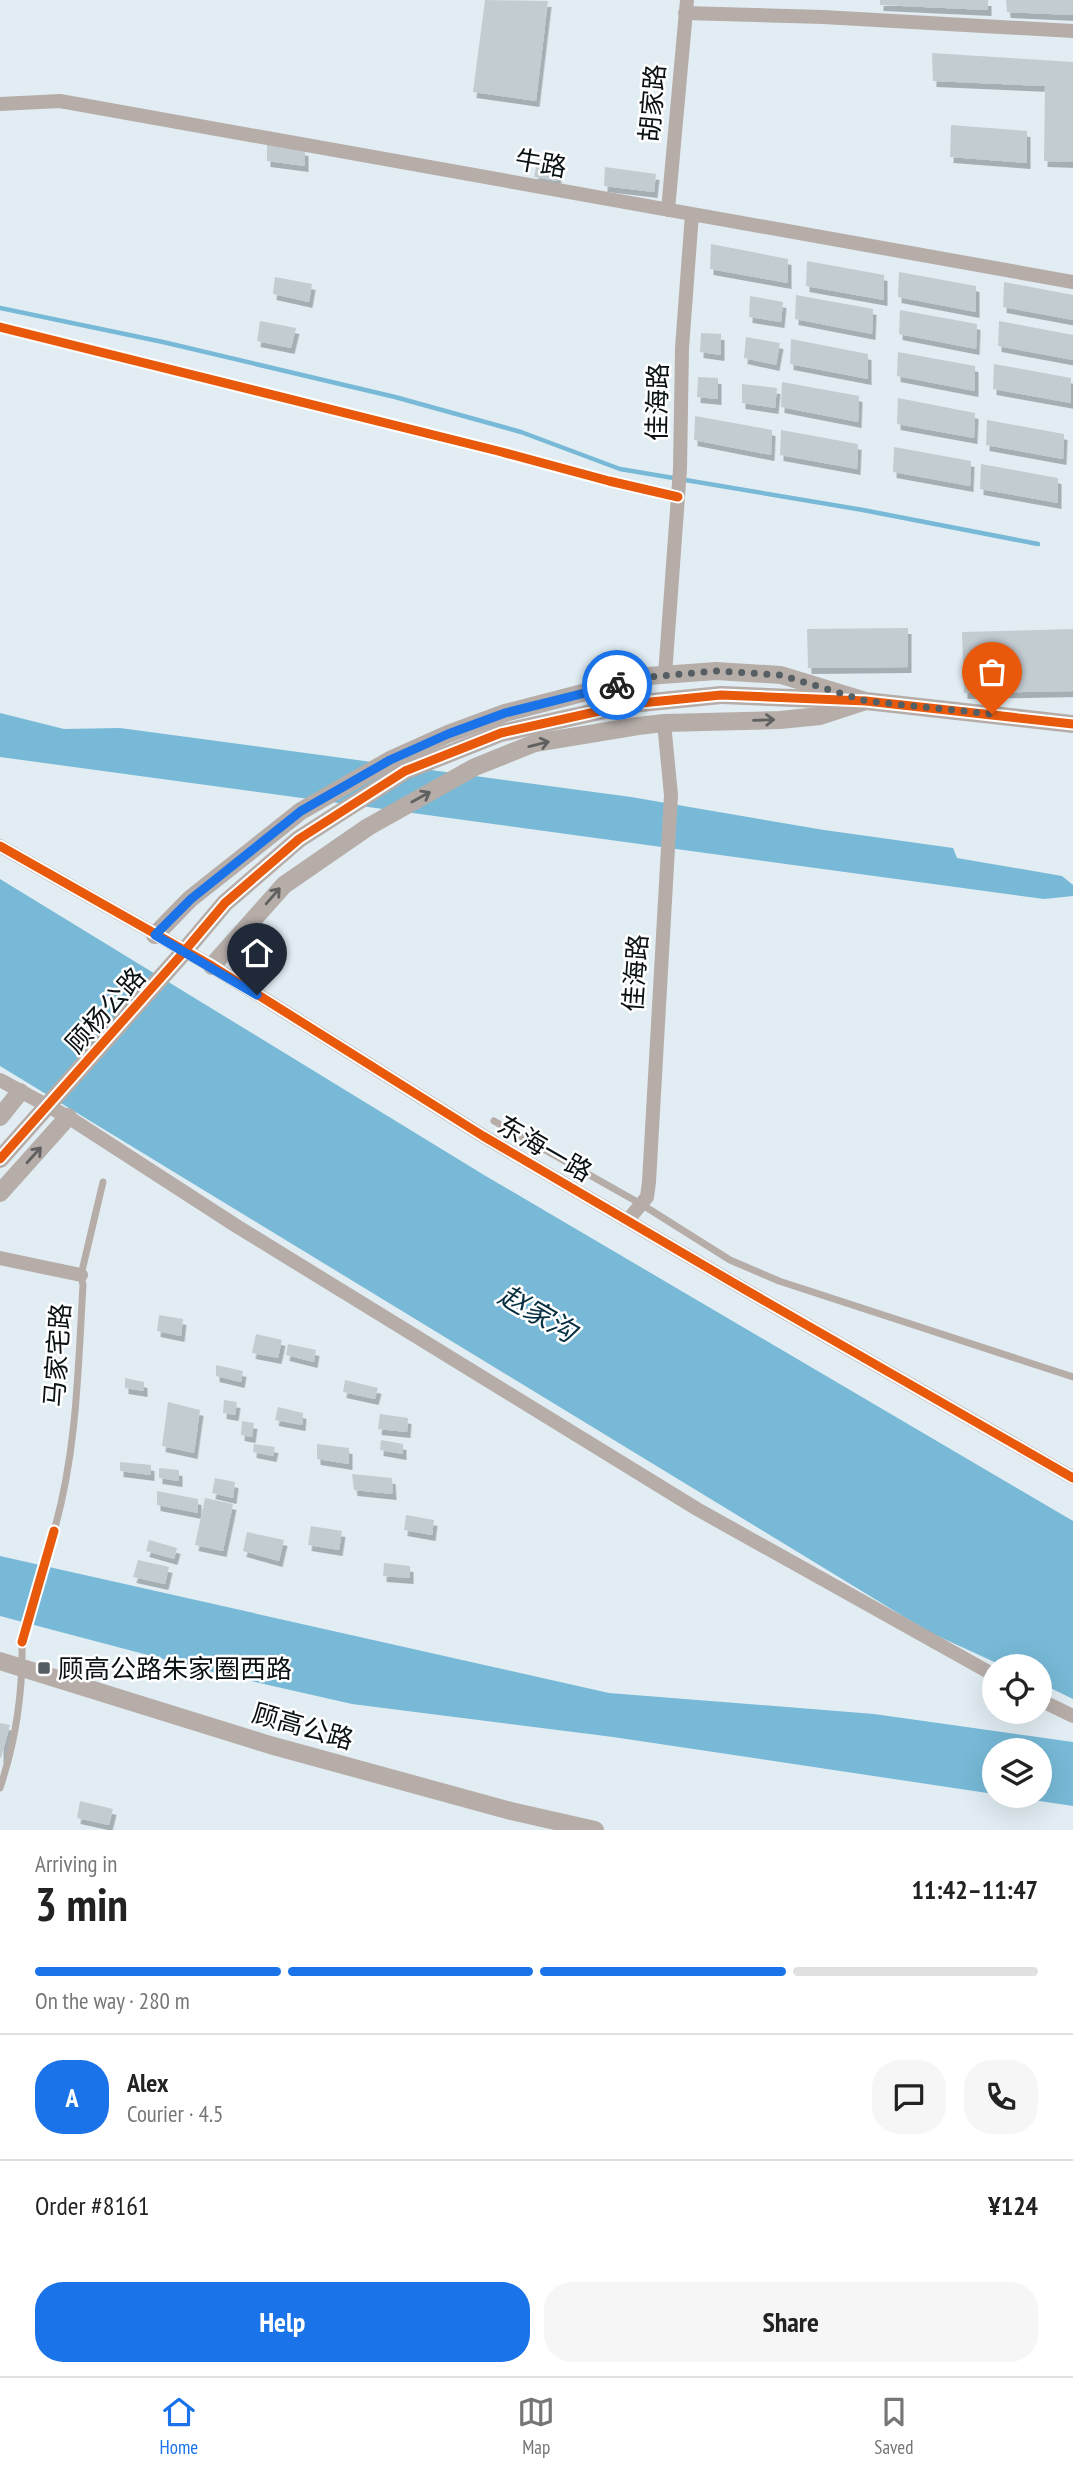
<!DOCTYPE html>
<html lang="en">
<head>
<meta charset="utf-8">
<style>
	:root { --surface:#fff; --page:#f6f6f6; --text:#222; --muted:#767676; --line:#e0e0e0; --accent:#1a73e8 }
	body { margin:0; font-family:"PT Sans Narrow","Noto Sans SC",sans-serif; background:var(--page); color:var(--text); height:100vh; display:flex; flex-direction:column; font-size:26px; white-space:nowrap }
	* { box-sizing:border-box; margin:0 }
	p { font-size:23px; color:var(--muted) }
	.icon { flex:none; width:38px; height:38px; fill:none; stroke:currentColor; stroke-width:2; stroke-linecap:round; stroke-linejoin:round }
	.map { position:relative; height:1830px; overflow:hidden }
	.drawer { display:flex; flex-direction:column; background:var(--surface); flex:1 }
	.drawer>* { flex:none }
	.tools { position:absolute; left:982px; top:1654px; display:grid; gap:14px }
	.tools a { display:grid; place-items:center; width:70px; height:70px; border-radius:50%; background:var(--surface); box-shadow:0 7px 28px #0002; font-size:35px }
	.pin { position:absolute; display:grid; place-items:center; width:60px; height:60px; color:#fff; margin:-72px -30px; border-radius:50% 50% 50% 0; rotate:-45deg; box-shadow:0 0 7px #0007 }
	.pin .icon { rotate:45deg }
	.courier { position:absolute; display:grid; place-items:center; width:70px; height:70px; margin:-35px; border:5px solid #1a73e8; border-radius:50%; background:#fff; color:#222; box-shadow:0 2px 9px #0007 }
	.headline em { font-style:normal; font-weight:800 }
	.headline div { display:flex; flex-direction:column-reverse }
	.headline { display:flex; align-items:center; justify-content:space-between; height:119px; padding:0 35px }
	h1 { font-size:46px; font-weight:800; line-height:52px }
	.bar { display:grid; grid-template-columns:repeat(4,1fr); gap:10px 7px; align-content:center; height:84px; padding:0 35px }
	.bar i { height:9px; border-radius:5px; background:var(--line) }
	.bar .current { background:var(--accent) }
	.bar p { grid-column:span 4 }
	.line { display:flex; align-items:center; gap:18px; padding:0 35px; border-top:2px solid var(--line) }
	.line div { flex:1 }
	.round { display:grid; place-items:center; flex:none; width:74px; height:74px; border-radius:28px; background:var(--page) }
	.button { display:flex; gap:14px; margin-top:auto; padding:14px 35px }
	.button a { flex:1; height:80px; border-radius:28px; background:var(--accent); color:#fff; font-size:28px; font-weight:800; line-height:80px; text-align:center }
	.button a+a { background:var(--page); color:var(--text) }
	.dock { display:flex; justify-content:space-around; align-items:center; height:98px; border-top:2px solid var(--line); background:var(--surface); font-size:19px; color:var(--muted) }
	.dock a { display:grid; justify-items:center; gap:4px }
	.dock .current { color:var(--accent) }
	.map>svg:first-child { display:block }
</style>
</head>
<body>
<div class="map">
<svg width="1073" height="1830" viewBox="0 0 1073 1830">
	<defs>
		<filter id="shadow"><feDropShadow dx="3.5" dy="6" stdDeviation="0" flood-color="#0004"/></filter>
	</defs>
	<rect width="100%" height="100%" fill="#e1edf3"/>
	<path fill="#77b9d7" d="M0 713 64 729 120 728 631 797 824 830 953 848 957 858 1062 876 1073 885V896L1044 899 0 757Z
		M0 879 484 1175 1073 1521V1699L1040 1683V1666H1003L929 1632 0 1066Z
		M0 1556 609 1693 874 1714 1073 1742V1806L1005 1796H1040V1750H994V1794L613 1737 352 1704 216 1673 0 1616Z"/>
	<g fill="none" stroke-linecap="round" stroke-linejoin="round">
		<path stroke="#77b9d7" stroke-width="4.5" d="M0 308 163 342 395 397 521 432 620 469 863 510 1038 544"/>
	</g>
	<path fill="#c3ccd1" filter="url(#shadow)" d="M485 0 548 1 536 101 473 92Z
		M880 0H988V10L880 5Z
		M1006 0H1073V15L1007 12Z
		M932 53 1073 62V162L1044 161 1045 86 933 81Z
		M951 125 1027 131V163L950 157Z
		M267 144 305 150V166L267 161Z
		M538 159 560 162 557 181 534 177Z
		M605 167 656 174 654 192 604 186Z
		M711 244 788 259V283L710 269Z
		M807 261 884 275V300L806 286Z
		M899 272 976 286V312L898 297Z
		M275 277 312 284 309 302 273 294Z
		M1004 282 1073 295V320L1003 307Z
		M796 295 873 309 872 334 795 319Z
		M750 296 783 302 781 322 749 317Z
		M900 310 977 324 976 349 899 334Z
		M260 321 296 328 291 348 257 341Z
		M999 321 1073 335V360L998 346Z
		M701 333 721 334V355L700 352Z
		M746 337 780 343 776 365 744 358Z
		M791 339 868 354V379L790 364Z
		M898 352 975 366V391L897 376Z
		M994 364 1071 378V403L993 389Z
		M698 377 718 378V399L697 397Z
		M782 382 859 396 858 422 781 407Z
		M742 384 777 388 775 408 742 403Z
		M898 398 975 413 974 438 897 424Z
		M695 416 772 430 771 455 694 440Z
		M987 420 1064 434 1063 459 986 445Z
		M781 430 858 444 857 469 780 455Z
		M894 447 971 461 970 486 893 472Z
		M981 464 1058 478V503L980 489Z
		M908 628V667L808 668 807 629Z
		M1073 629V691L964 693 962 632Z
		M159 1315 183 1319 181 1336 157 1331Z
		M256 1334 282 1340 278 1358 252 1353Z
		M288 1344 316 1350 314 1362 286 1355Z
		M216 1365 243 1371 241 1382 216 1376Z
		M125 1378 144 1382V1391L125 1388Z
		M345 1380 378 1388 375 1399 343 1392Z
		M224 1400 237 1402 235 1415 223 1413Z
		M168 1402 200 1410 194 1453 162 1446Z
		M278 1407 303 1413 302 1425 275 1420Z
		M380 1414 408 1418 407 1432 378 1429Z
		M242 1421 254 1423 252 1437 241 1435Z
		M381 1440 403 1444V1454L380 1450Z
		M254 1444 275 1447 273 1456 253 1452Z
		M317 1444 349 1448V1464L317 1459Z
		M120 1462 151 1465V1475L120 1471Z
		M159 1468 179 1470V1481L159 1478Z
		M352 1474 392 1478 393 1494 354 1490Z
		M215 1478 235 1482 233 1498 212 1493Z
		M157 1491 198 1499V1513L157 1505Z
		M205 1498 233 1504 223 1551 195 1545Z
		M406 1515 434 1520 432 1535 404 1530Z
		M311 1526 342 1531 339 1550 308 1545Z
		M247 1532 284 1540 279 1561 243 1551Z
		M149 1540 177 1548 174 1559 146 1551Z
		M138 1560 169 1567 165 1584 133 1577Z
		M384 1563 410 1566V1578L383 1576Z
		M0 1723 10 1725 1 1758H0Z
		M80 1801 113 1809 109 1825 77 1818Z"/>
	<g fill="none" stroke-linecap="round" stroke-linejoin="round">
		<path stroke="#b6ada9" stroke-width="7" d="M494 1121 641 1204 730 1260 779 1281 1073 1377
			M54 1531C77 1451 78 1368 83 1285L81 1275 103 1182
			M0 1788C16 1740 23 1693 22 1642"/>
		<path stroke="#b6ada9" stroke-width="14" d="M685 13 823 17 1073 31
			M0 104 60 101 1073 282
			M668 210 687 0
			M665 675 680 469 682 348 692 214
			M0 846 212 966 483 1136 744 1289 1073 1478
			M0 1080 68 1117 238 1227 697 1509 994 1675
			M628 1220 647 1197 649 1182 671 795 664 723
			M0 1258 81 1275
			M1040 1700 1073 1716"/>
		<path stroke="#b6ada9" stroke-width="18" d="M721 695 866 701 1073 724
			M155 935 190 899 301 811 390 760 448 734 505 713 648 676 716 671 781 675 866 701
			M212 966 284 885 368 827 475 767 535 743 638 726 664 723 780 720 820 716 866 701
			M0 1117 20 1092
			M0 1193 68 1117
			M0 1661 270 1745 511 1811 595 1830"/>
		<path stroke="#b6ada9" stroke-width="18" d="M0 1159 182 954 225 903 299 839 405 771 501 733 631 704 721 695"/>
		<g stroke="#fff" stroke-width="13">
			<path id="cycleway" d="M0 327 498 451 609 481 678 497
				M0 846 212 966 483 1136 744 1289 1073 1478
				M0 1159 182 954 225 903 299 839 405 771 501 733 631 704 721 695 866 701 1073 724
				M22 1642 54 1531"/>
		</g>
		<use href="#cycleway" stroke="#e8590c" stroke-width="9"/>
	</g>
	<defs><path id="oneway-shaft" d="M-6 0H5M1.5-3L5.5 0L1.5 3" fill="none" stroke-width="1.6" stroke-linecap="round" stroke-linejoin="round" transform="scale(1.75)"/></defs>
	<g stroke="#606060">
		<use href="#oneway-shaft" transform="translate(764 720) rotate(-2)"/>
		<use href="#oneway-shaft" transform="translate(539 744) rotate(-14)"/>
		<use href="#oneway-shaft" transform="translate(421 797) rotate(-29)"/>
		<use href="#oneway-shaft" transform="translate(273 896) rotate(-49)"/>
		<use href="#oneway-shaft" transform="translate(34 1155) rotate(-48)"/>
	</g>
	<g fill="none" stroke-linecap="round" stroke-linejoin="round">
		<path stroke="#555f63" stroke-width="7" stroke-dasharray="0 12.6" d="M617 685 648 677 716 671 781 675 866 701 992 714"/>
		<path stroke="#1a73e8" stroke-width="9" d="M257 995 155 935 191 899 301 811 390 760 448 734 505 713 617 685"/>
	</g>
	<rect fill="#555f63" stroke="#fff" stroke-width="2.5" x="37" y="1661" width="14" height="14" rx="3.5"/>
	<g text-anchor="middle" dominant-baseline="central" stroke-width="5" stroke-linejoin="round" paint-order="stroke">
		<g font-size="26" fill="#0a1216" stroke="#fff">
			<text transform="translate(652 103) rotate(-85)">胡家路</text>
			<text transform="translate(541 163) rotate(10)">牛路</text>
			<text transform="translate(657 402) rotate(-89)">佳海路</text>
			<text transform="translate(635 973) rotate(-86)">佳海路</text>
			<text transform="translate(105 1010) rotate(-48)">顾杨公路</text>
			<text transform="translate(545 1148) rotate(30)">东海一路</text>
			<text transform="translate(57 1355) rotate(-86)">马家宅路</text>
			<text transform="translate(303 1726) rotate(16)">顾高公路</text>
		</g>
		<g font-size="26" fill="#0a1216" stroke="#fff" text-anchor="start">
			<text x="58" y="1668">顾高公路朱家圈西路</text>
		</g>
		<g font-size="28" font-style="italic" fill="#073142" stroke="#fff">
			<text transform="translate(538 1313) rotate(30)">赵家沟</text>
		</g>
	</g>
</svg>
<div class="tools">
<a><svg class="icon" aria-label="locate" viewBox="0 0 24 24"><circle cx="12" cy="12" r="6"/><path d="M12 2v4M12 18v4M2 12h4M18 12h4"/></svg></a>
<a><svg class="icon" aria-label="layers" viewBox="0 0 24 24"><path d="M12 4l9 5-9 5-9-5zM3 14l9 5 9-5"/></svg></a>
</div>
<div class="pin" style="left:992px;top:714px;background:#ea580c"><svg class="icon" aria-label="bag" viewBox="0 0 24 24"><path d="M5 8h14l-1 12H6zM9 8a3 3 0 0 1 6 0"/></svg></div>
<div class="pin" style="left:257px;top:995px;background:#1f2937"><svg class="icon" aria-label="home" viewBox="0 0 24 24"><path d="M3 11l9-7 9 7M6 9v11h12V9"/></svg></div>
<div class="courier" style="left:617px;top:685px"><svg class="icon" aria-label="bike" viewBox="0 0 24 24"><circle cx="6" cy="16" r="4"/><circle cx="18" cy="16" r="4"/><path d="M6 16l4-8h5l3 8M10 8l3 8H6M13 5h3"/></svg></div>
</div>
<section class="drawer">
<div class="headline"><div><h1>3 min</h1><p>Arriving in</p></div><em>11:42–11:47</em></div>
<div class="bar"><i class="current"></i><i class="current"></i><i class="current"></i><i></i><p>On the way · 280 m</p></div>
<div class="line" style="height:126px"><b class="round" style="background:var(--accent);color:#fff">A</b><div><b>Alex</b><p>Courier · 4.5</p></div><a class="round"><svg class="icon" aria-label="chat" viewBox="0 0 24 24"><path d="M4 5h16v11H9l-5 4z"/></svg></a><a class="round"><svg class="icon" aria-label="phone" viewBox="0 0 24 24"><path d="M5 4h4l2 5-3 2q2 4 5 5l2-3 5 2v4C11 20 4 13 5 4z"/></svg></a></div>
<div class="line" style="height:91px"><div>Order #8161</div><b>¥124</b></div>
<div class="button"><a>Help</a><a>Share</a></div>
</section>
<nav class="dock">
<a class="current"><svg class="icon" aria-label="home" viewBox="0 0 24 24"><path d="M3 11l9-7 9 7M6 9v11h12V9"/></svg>Home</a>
<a><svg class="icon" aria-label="map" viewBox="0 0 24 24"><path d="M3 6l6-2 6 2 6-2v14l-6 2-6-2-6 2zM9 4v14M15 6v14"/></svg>Map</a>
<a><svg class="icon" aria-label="saved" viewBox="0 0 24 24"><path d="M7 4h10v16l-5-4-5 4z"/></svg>Saved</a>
</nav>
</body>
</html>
